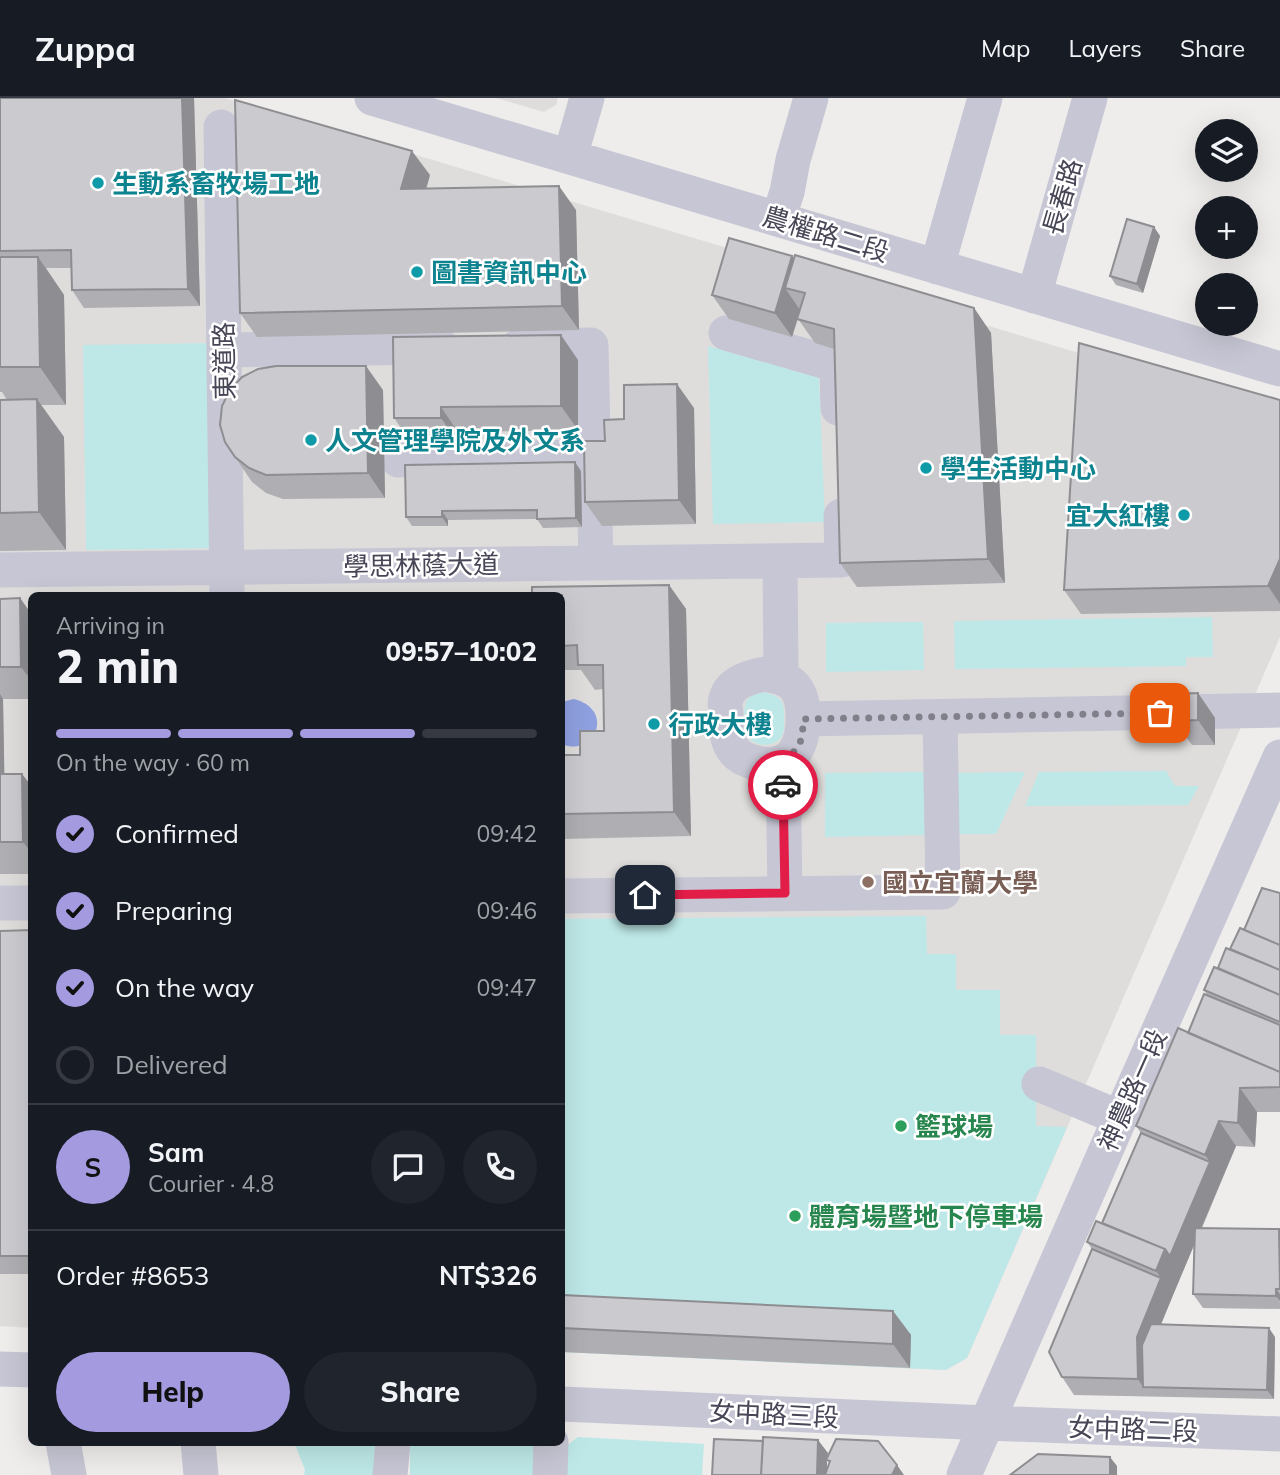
<!DOCTYPE html>
<html lang="en">
<head>
<meta charset="utf-8">
<style>
	:root { --surface:#171b24; --page:#20242c; --text:#f1f3f6; --muted:#9ea1a6; --line:#363941; --accent:#a39ae0 }
	body { margin:0; font-family:Mulish,"Noto Sans TC",sans-serif; background:var(--page); color:var(--text); height:100vh; display:flex; flex-direction:column; font-size:26px; white-space:nowrap }
	* { box-sizing:border-box; margin:0 }
	p { font-size:23px; color:var(--muted) }
	.icon { flex:none; width:38px; height:38px; fill:none; stroke:currentColor; stroke-width:2; stroke-linecap:round; stroke-linejoin:round }
	.map { position:relative; flex:1; overflow:hidden }
	.drawer { position:absolute; left:28px; top:494px; width:537px; height:854px; display:flex; flex-direction:column; background:var(--surface); border-radius:10px; box-shadow:0 7px 28px #0002 }
	.drawer>* { flex:none }
	.buttons { position:absolute; left:1195px; top:21px; display:grid; gap:14px }
	.buttons a { display:grid; place-items:center; width:63px; height:63px; border-radius:50%; background:var(--surface); box-shadow:0 7px 28px #0002; font-size:35px }
	.pin { position:absolute; display:grid; place-items:center; width:60px; height:60px; color:#fff; margin:-30px; border-radius:14px; box-shadow:0 4px 10px #0006 }
	.courier { position:absolute; display:grid; place-items:center; width:70px; height:70px; margin:-35px; border:5px solid #e11d48; border-radius:50%; background:#fff; color:#222; box-shadow:0 2px 9px #0007 }
	.head em { font-style:normal; font-weight:800 }
	.head div { display:flex; flex-direction:column-reverse }
	.head { display:flex; align-items:center; justify-content:space-between; height:119px; padding:0 28px }
	h1 { font-size:46px; font-weight:800; line-height:52px }
	.bar { display:grid; grid-template-columns:repeat(4,1fr); gap:10px 7px; align-content:center; height:84px; padding:0 28px }
	.bar i { height:9px; border-radius:5px; background:var(--line) }
	.bar .selected { background:var(--accent) }
	.bar p { grid-column:span 4 }
	.line { display:flex; align-items:center; gap:18px; padding:0 28px; border-top:2px solid var(--line) }
	.line div { flex:1 }
	.round { display:grid; place-items:center; flex:none; width:74px; height:74px; border-radius:37px; background:var(--page) }
	ol { padding:0 28px; list-style:none }
	li { display:flex; align-items:center; gap:21px; height:77px }
	li p { margin-inline-start:auto }
	li .icon { padding:7px; border-radius:50%; background:var(--accent); color:#111; stroke-width:4 }
	li:last-child { color:var(--muted) }
	li i { width:38px; height:38px; border:4px solid var(--line); border-radius:50% }
	.cta { display:flex; gap:14px; margin-top:auto; padding:14px 28px }
	.cta a { flex:1; height:80px; border-radius:42px; background:var(--accent); color:#111; font-size:28px; font-weight:800; line-height:80px; text-align:center }
	.cta a+a { background:var(--page); color:var(--text) }
	header { display:flex; align-items:center; gap:42px; box-sizing:border-box; height:98px; padding:0 35px; background:var(--surface); border-bottom:2px solid var(--line) }
	header strong { font-size:33px }
	nav { display:flex; gap:38px; margin-inline-start:auto; font-size:24px }
	.map>svg:first-child { display:block }
</style>
</head>
<body>
<header>
<strong>Zuppa</strong>
<nav><a>Map</a><a>Layers</a><a>Share</a></nav>
</header>
<div class="map">
<svg width="1280" height="1377" viewBox="0 0 1280 1377">
	<rect width="100%" height="100%" fill="#eeedeb"/>
	<path fill="#dfdddc" d="M0 0H225L1280 315V539L967 1260 946 1272 562 1254V497H32V1230L0 1228Z
		M496 0H558L556 7 544 14Z"/>
	<path fill="#bde8e7" d="M217 245 220 450 86 452 83 247Z
		M708 248 819 280 825 424 713 426Z
		M1212 519 1213 559H1186V568L955 571 954 523Z
		M923 524 924 572 826 574V525Z
		M762 594C787 599 784 607 784 630 784 646 763 652 751 642 744 636 742 608 748 601 751 597 758 596 762 594Z
		M1166 673 1175 688H1199L1188 707 1025 708 1039 674Z
		M924 674 925 737 825 739V675Z
		M1025 674 996 736H957L956 675Z
		M926 818 927 856H956V892H1000V937H1036V1028L1067 1029 967 1260 946 1272 562 1254V821Z
		M578 1339 704 1346 702 1377H561L562 1351Z
		M294 1344H381L380 1377H304L305 1372Z
		M410 1344H534L540 1377H410Z"/>
	<path fill="#8fa0e0" d="M574 601C616 612 594 660 562 646V604Z"/>
	<g fill="none" stroke-linecap="round" stroke-linejoin="round">
		<path stroke="#c7c6d4" stroke-width="35" d="M372 0 1280 271
			M221 29 227 497
			M570 59 587 0
			M778 121 787 94 793 62 811 0
			M937 169 985 0
			M1034 198 1090 0
			M726 235 837 267 838 310
			M519 248 591 247 596 465
			M224 252 442 249
			M398 362 593 359
			M780 463 781 579
			M0 472 842 462 841 418
			M764 576C775 578 785 579 793 587 801 595 803 607 803 617 804 647 792 673 757 665 747 663 736 658 731 648 726 638 726 629 726 617 726 612 724 605 726 601 730 584 750 579 764 576Z
			M803 621 1280 612
			M783 664 785 795
			M562 798 943 794 940 619
			M0 805H32
			M1039 986 1120 1020
			M0 1271 32 1272
			M562 1306 987 1325 1280 1336
			M63 1344 69 1377
			M198 1344 201 1377
			M390 1377 393 1344
			M550 1377 551 1344
			M964 1377 1120 1020 1280 659"/>
	</g>
	<path fill="#afaeb2" d="M0 0H194L200 208 84 210 72 192 71 170H46L64 197 66 307H41L64 339 66 452 0 453V302H7L2 294H0Z
		M430 77 426 91 576 112 579 232 257 239 240 215Z
		M1154 129 1160 138 1143 195 1116 187 1110 178Z
		M792 158 794 161 974 210 991 235 1005 485 857 489 840 465 834 251 815 245 798 221 792 239 729 221 712 197Z
		M578 262V332L458 334V344H411L394 320Z
		M383 292 385 400 283 401 266 395 252 384 235 359Z
		M1280 302V513L1081 516 1064 492Z
		M694 310 696 426 602 428 585 404 605 343 624 321Z
		M581 373 582 429 543 430 537 421 448 422V428H412L406 419Z
		M669 487 686 511 691 738 562 741V657H580L604 633 603 591 595 592 581 572H562V497Z
		M20 500 32 517V601H3L4 676H22L32 689V776H0V501Z
		M1198 595 1215 620V647H1192L1175 623Z
		M1280 795V1014H1257L1255 1049 1236 1048 1202 1130 1279 1131 1280 1211 1203 1210 1193 1196 1194 1147 1161 1226 1275 1239 1274 1301 1074 1297 1062 1279 1092 1151 1087 1144 1102 1125 1141 1035 1136 1028 1188 935 1207 897 1204 892 1244 832Z
		M32 832V1176H0V833Z
		M562 1197 893 1213 911 1237 910 1270 562 1254Z"/>
	<path fill="#8e8d91" d="M182 0H194L200 208 188 191Z
		M412 53 430 77 419 116 401 91Z
		M559 88 576 112 579 232 562 208Z
		M1154 129 1160 138 1143 195 1137 186Z
		M792 158 809 182 785 190 800 212 792 239 775 215Z
		M38 159 64 197 66 307 40 269Z
		M974 210 991 235 1005 485 988 461Z
		M561 237 578 262V332L561 308Z
		M366 268 383 292 385 400 368 375Z
		M677 286 694 310 696 426 679 402Z
		M37 301 64 339 66 452 39 414Z
		M441 309 458 334V344L441 320Z
		M575 364 581 373 582 429 576 420Z
		M442 413 448 422V428L442 419Z
		M1280 461V506L1268 488Z
		M669 487 686 511 691 738 674 714Z
		M20 500 32 517V583L21 569Z
		M1198 595 1215 620V647L1198 622Z
		M0 596 3 601 5 708 0 702Z
		M22 676 32 689V755L23 744Z
		M1240 990 1257 1014 1255 1049 1238 1025Z
		M1219 1023 1236 1048 1222 1081 1205 1057Z
		M1210 1064 1222 1081 1173 1197 1156 1173 1165 1151Z
		M1161 1180 1173 1197 1149 1256 1143 1289 1138 1281 1137 1239Z
		M1276 1191 1280 1196V1203L1276 1198Z
		M893 1213 911 1237 910 1270 893 1246Z
		M1269 1230 1275 1239 1274 1301 1267 1292Z
		M818 1342 828 1355 827 1362H826L827 1364V1377H817Z
		M1110 1359 1117 1368V1377H1110Z
		M897 1367 904 1377H892Z"/>
	<path fill="#cbcacf" stroke="#8e8d91" stroke-width="2" d="M0 0H182L188 191 72 192 71 152 0 153Z
		M235 2 412 53 401 91 559 88 562 208 240 215Z
		M1127 121 1154 129 1137 186 1110 178Z
		M729 140 792 158 775 215 712 197Z
		M795 157 974 210 988 461 840 465 834 231 797 221 805 195 785 190Z
		M0 159H38L40 269H0Z
		M561 237V308L441 309V320H394L393 239Z
		M1079 245 1280 302V461L1268 488 1064 492Z
		M276 268H366L368 375 266 377 249 370 235 359 225 344 220 327 222 308 230 292 242 279 258 271Z
		M677 286 679 402 585 404 584 343H605L604 322 624 321V287Z
		M37 301 39 414 0 415V302Z
		M575 364 576 420 537 421V412L442 413V419H406L405 367Z
		M669 487 674 714 562 716V657H580V633H604L603 567H578L577 547 562 548V497H532V489Z
		M20 500 21 569H0V501Z
		M1198 595V622L1175 623 1174 596Z
		M0 676H22L23 744H0Z
		M1262 790 1280 795V847L1244 832Z
		M1240 830 1280 847V872L1230 851Z
		M32 832V1158H0V833Z
		M1226 850 1280 872V897L1218 870Z
		M1214 869 1280 897V924L1204 892Z
		M1204 896 1280 927V974L1188 935Z
		M1178 930 1280 974V989L1240 990 1238 1025 1219 1023 1205 1057 1136 1028Z
		M1141 1035 1210 1064 1170 1158 1165 1151 1102 1125Z
		M1096 1123 1165 1151 1156 1173 1087 1144Z
		M1195 1130 1279 1131 1280 1191H1276V1198L1193 1196Z
		M1092 1151 1161 1180 1137 1239 1138 1281 1062 1279 1049 1254Z
		M562 1197 893 1213V1246L562 1230Z
		M1151 1226 1269 1230 1267 1292 1143 1289 1142 1247Z
		M763 1339 818 1342 817 1377H761Z
		M714 1341 763 1343 761 1377H712Z
		M836 1341 878 1343 897 1367 892 1377H825L830 1363 826 1362Z
		M1038 1356 1110 1359V1377H1010Z"/>
	<g fill="none" stroke-linecap="round" stroke-linejoin="round">
		<path stroke="#81808a" stroke-width="7" stroke-dasharray="0 12.6" d="M783 687V664C800 649 803 645 803 621L1160 615"/>
		<path stroke="#e11d48" stroke-width="9" d="M645 797 785 795 783 687"/>
	</g>
	<g fill="#0f9aa8" stroke="#fff" stroke-width="2.5">
		<circle cx="98" cy="85" r="7"/>
		<circle cx="417" cy="174" r="7"/>
		<circle cx="311" cy="342" r="7"/>
		<circle cx="926" cy="370" r="7"/>
		<circle cx="1184" cy="417" r="7"/>
		<circle cx="654" cy="626" r="7"/>
	</g>
	<circle fill="#8d6e63" stroke="#fff" stroke-width="2.5" cx="868" cy="784" r="7"/>
	<g fill="#2e9e5b" stroke="#fff" stroke-width="2.5">
		<circle cx="901" cy="1028" r="7"/>
		<circle cx="795" cy="1118" r="7"/>
	</g>
	<g text-anchor="middle" dominant-baseline="central" stroke-width="5" stroke-linejoin="round" paint-order="stroke">
		<g font-size="26" font-weight="bold" fill="#0d838f" stroke="#fff" text-anchor="start">
			<text x="112" y="85">生動系畜牧場工地</text>
			<text x="431" y="174">圖書資訊中心</text>
			<text x="325" y="342">人文管理學院及外文系</text>
			<text x="940" y="370">學生活動中心</text>
			<text x="1170" y="417" text-anchor="end">宜大紅樓</text>
			<text x="668" y="626">行政大樓</text>
		</g>
		<g font-size="26" fill="#474656" stroke="#fff">
			<text transform="translate(1062 99) rotate(-74)">長春路</text>
			<text transform="translate(826 136) rotate(17)">農權路二段</text>
			<text transform="translate(224 263) rotate(-91)">東道路</text>
			<text transform="translate(421 467) rotate(-1)">學思林蔭大道</text>
			<text transform="translate(1132 992) rotate(-66)">神農路一段</text>
			<text transform="translate(774 1316) rotate(3)">女中路三段</text>
			<text transform="translate(1133 1331) rotate(2)">女中路二段</text>
		</g>
		<g font-size="26" font-weight="bold" fill="#785e54" stroke="#fff" text-anchor="start">
			<text x="882" y="784">國立宜蘭大學</text>
		</g>
		<g font-size="26" font-weight="bold" fill="#27864d" stroke="#fff" text-anchor="start">
			<text x="915" y="1028">籃球場</text>
			<text x="809" y="1118">體育場暨地下停車場</text>
		</g>
	</g>
</svg>
<div class="buttons">
<a><svg class="icon" aria-label="layers" viewBox="0 0 24 24"><path d="M12 4l9 5-9 5-9-5zM3 14l9 5 9-5"/></svg></a>
<a>+</a>
<a>−</a>
</div>
<div class="pin" style="left:1160px;top:615px;background:#ea580c"><svg class="icon" aria-label="bag" viewBox="0 0 24 24"><path d="M5 8h14l-1 12H6zM9 8a3 3 0 0 1 6 0"/></svg></div>
<div class="pin" style="left:645px;top:797px;background:#1f2937"><svg class="icon" aria-label="home" viewBox="0 0 24 24"><path d="M3 11l9-7 9 7M6 9v11h12V9"/></svg></div>
<div class="courier" style="left:783px;top:687px"><svg class="icon" aria-label="car" viewBox="0 0 24 24"><path d="M5 17H2v-5l4-1 3-4h7l3 4 3 1v5h-3M9 17h6M6 11h13"/><circle cx="7" cy="17" r="2"/><circle cx="17" cy="17" r="2"/></svg></div>
<section class="drawer">
<div class="head"><div><h1>2 min</h1><p>Arriving in</p></div><em>09:57–10:02</em></div>
<div class="bar"><i class="selected"></i><i class="selected"></i><i class="selected"></i><i></i><p>On the way · 60 m</p></div>
<ol>
<li><svg class="icon" aria-label="check" viewBox="0 0 24 24"><path d="M5 12l5 5 9-10"/></svg>Confirmed<p>09:42</p></li>
<li><svg class="icon" aria-label="check" viewBox="0 0 24 24"><path d="M5 12l5 5 9-10"/></svg>Preparing<p>09:46</p></li>
<li><svg class="icon" aria-label="check" viewBox="0 0 24 24"><path d="M5 12l5 5 9-10"/></svg>On the way<p>09:47</p></li>
<li><i></i>Delivered</li>
</ol>
<div class="line" style="height:126px"><b class="round" style="background:var(--accent);color:#111">S</b><div><b>Sam</b><p>Courier · 4.8</p></div><a class="round"><svg class="icon" aria-label="chat" viewBox="0 0 24 24"><path d="M4 5h16v11H9l-5 4z"/></svg></a><a class="round"><svg class="icon" aria-label="phone" viewBox="0 0 24 24"><path d="M5 4h4l2 5-3 2q2 4 5 5l2-3 5 2v4C11 20 4 13 5 4z"/></svg></a></div>
<div class="line" style="height:91px"><div>Order #8653</div><b>NT$326</b></div>
<div class="cta"><a>Help</a><a>Share</a></div>
</section>
</div>
</body>
</html>
